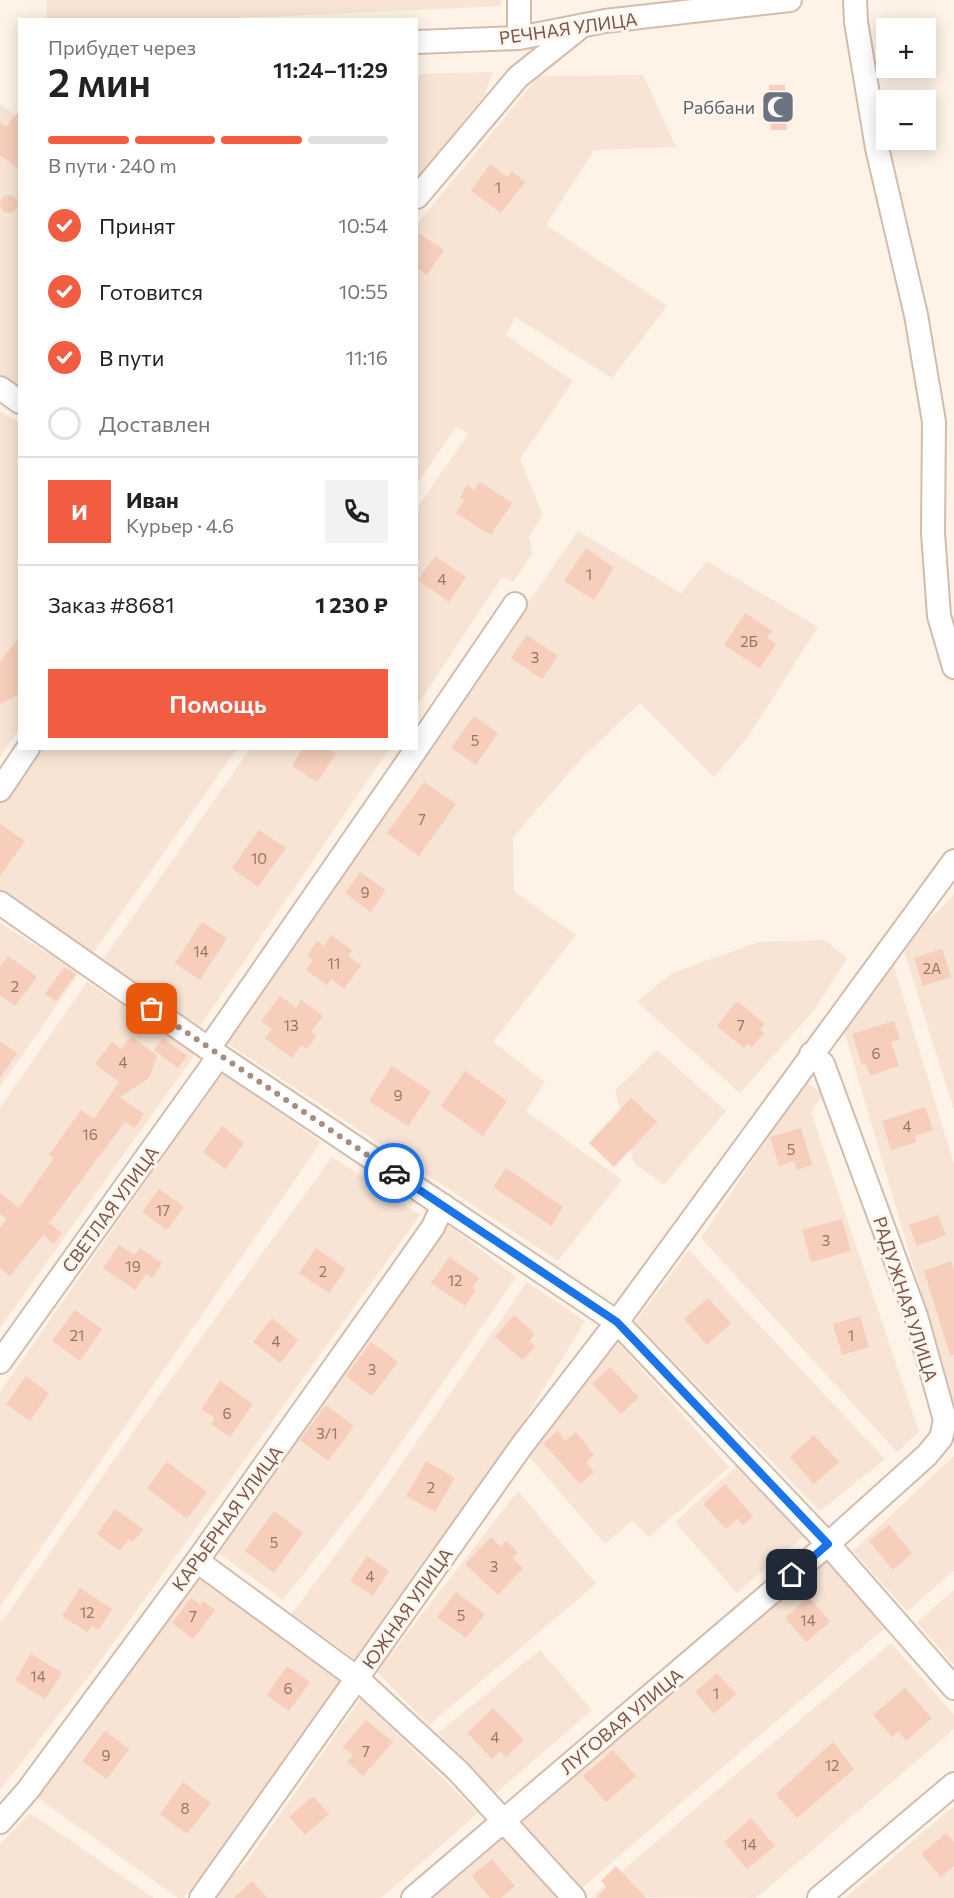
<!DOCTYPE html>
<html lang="ru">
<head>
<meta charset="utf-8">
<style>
	:root { --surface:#fff; --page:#f2f2f2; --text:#222; --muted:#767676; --line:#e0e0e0; --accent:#f25c41 }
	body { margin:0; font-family:Commissioner,sans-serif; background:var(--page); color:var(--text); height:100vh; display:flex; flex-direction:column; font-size:22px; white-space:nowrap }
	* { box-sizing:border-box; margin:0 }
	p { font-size:20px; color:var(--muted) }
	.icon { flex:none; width:33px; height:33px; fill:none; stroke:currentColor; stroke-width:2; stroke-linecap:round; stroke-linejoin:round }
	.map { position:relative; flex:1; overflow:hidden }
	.panel { position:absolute; left:18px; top:18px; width:400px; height:732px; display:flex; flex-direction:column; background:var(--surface); border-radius:0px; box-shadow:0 3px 15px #0003 }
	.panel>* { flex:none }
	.controls { position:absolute; left:876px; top:18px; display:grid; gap:12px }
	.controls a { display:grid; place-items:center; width:60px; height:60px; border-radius:0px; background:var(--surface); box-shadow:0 3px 15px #0003; font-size:30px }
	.pin { position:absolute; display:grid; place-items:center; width:51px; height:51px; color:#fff; margin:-26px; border-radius:12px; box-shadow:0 3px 9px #0006 }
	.courier { position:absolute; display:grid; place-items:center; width:60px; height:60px; margin:-30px; border:4px solid #1a73e8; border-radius:50%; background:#fff; color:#222; box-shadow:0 2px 8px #0007 }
	.summary em { font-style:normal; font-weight:600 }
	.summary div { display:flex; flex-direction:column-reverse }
	.summary { display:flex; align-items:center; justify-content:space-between; height:102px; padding:0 30px }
	h1 { font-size:39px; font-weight:600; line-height:45px }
	.bar { display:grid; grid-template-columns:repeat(4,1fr); gap:9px 6px; align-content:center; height:72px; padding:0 30px }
	.bar i { height:8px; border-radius:4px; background:var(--line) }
	.bar .active { background:var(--accent) }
	.bar p { grid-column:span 4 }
	.line { display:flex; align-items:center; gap:15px; padding:0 30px; border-top:2px solid var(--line) }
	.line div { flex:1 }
	.round { display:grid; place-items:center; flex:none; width:63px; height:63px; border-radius:0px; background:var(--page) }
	ol { padding:0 30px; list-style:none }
	li { display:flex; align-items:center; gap:18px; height:66px }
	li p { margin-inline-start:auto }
	li .icon { padding:6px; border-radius:50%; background:var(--accent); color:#fff; stroke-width:4 }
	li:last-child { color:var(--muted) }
	li i { width:33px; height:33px; border:3px solid var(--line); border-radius:50% }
	.action { display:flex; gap:12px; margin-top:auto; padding:12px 30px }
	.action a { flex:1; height:69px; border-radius:0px; background:var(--accent); color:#fff; font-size:24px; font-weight:600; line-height:69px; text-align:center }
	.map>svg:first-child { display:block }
</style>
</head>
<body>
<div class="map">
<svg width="954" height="1898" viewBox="0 0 954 1898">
	<rect width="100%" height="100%" fill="#fef3e6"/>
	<path fill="#f7e4d4" d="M47 0H501V6L219 19 46 20Z
		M493 72 484 96 417 179V74Z
		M643 75 676 147 594 150 546 225 667 306 612 378 515 317 506 335 573 381 520 459 543 515 529 536 532 554 513 582 502 577 417 706V508L469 433 456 427 417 484V224L539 76Z
		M0 104 19 118V390L0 376Z
		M0 411 20 423 19 729 0 757Z
		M578 531 681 593 707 561 818 627 749 735 714 777 640 703 581 759 513 837 514 891 576 935 493 1042 545 1082 526 1111 622 1180 558 1261 224 1041Z
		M37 749H237L93 953 0 892V801Z
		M250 749H389L200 1026 102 961Z
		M954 895V1110L902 945Z
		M0 923 79 973 0 1087Z
		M824 940 847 958 815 1009 740 1093 637 1002 672 973 759 942Z
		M892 960 954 1164V1404L842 1024Z
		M87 982 195 1054 0 1328V1108Z
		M657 1050 726 1111 664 1185 634 1163 615 1090Z
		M222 1072 321 1142 0 1607V1392Z
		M805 1082 824 1094 811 1112 919 1432 897 1452 701 1238Z
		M332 1157 420 1215 99 1663 0 1790V1620L2 1622 143 1418Z
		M446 1223 516 1277 362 1499 283 1600 213 1549Z
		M689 1250 885 1459 820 1511 635 1322Z
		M527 1282 585 1321 506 1450 355 1659 292 1614 385 1488Z
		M613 1337 729 1467 649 1537 632 1521 605 1544 528 1455Z
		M954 1456V1571L907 1611 853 1551Z
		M737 1466 803 1537 737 1593 675 1522Z
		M518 1491 596 1584 429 1725 377 1672Z
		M825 1559 887 1626 582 1888 519 1819Z
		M195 1572 345 1683 184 1898H178L32 1794Z
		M954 1590V1665L917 1622Z
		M891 1643 954 1715V1729L756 1898 591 1897Z
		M540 1650 592 1710 495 1794 438 1733Z
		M361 1698 478 1813 381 1898H209L246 1863Z
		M954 1806V1898H845Z
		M30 1813 154 1898H0V1844Z
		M500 1833 556 1898H425Z"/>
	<path fill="#f6cebb" d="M769 85H785L787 130H771Z
		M20 110V170L0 155V122L6 127Z
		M490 164 507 177 512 171 525 182 501 213 471 191Z
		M0 204a9 9 0 1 1 18 0a9 9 0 1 1-18 0Z
		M417 232 444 250 427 275 417 268Z
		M480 482 512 503 491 535 456 513 464 500 460 497 467 485 474 490Z
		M586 548 614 568 594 600 564 581Z
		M435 556 466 577 449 602 418 580Z
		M745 613 772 631 767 638 776 644 760 668 724 645Z
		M527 635 558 656 542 679 511 658Z
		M20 636V694L0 704V662Z
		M474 716 498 733 476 765 451 748Z
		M303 748H328L336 754 317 782 292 766Z
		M424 782 456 804 419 856 387 833Z
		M0 824 25 841 0 876Z
		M259 830 286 848 258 887 232 868Z
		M360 872 386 890 371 912 345 893Z
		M202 922 227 938 200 980 175 963Z
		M331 935 352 950 348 956 361 965 344 989 331 979 327 985 306 970 313 960 307 956 317 941 324 946Z
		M942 949 951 977 923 986 914 958Z
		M8 956 37 977 15 1006 0 995V967Z
		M64 967 76 974 56 1001 45 994Z
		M280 996 296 1008 301 1000 323 1016 311 1032 316 1036 307 1049 301 1045 292 1058 265 1038 272 1029 261 1021Z
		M737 1001 765 1024 760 1030 764 1033 752 1047 748 1044 744 1048 717 1026Z
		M894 1021 900 1039 891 1042 899 1066 870 1076 866 1064 862 1065 852 1034Z
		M131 1036 157 1056 149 1078 120 1097 144 1114 135 1128 125 1122 49 1223 62 1233 54 1244 43 1235 10 1276 0 1268V1228L7 1219 0 1214V1193L19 1208 54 1158 49 1155 81 1110 94 1119 119 1082 95 1064 112 1042 121 1049Z
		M163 1038 187 1056 178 1068 154 1050Z
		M0 1041 17 1053 0 1078Z
		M392 1066 431 1092 408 1126 369 1101Z
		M465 1071 507 1101 483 1136 441 1106Z
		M631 1098 657 1122 614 1167 589 1143Z
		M925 1107 933 1130 915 1136 917 1142 891 1150 882 1121Z
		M222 1126 244 1143 225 1169 203 1152Z
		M801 1128 812 1165 797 1170 794 1161 779 1166 770 1137Z
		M506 1168 563 1207 551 1226 493 1187Z
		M159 1189 184 1207 167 1230 142 1212Z
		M938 1215 946 1235 917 1246 909 1225Z
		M842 1219 851 1251 811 1262 802 1230Z
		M119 1245 135 1255 140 1248 162 1263 152 1278 146 1274 135 1290 103 1268Z
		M316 1248 346 1269 329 1293 299 1273Z
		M449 1257 479 1278 472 1288 476 1290 465 1306 431 1283Z
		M951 1261 954 1269V1355H950L924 1271Z
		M708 1298 731 1323 707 1345 684 1319Z
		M75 1310 102 1329 80 1361 52 1341Z
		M514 1315 535 1334 529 1341 535 1346 523 1360 495 1337Z
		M860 1316 869 1347 842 1355 833 1324Z
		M272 1318 298 1340 280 1363 253 1342Z
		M371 1342 398 1362 372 1396 346 1376Z
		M610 1367 639 1397 621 1414 592 1384Z
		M26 1376 49 1393 30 1421 6 1404Z
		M220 1381 253 1404 230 1437 211 1424 215 1418 201 1409Z
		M326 1405 354 1426 328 1461 300 1440Z
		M558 1431 565 1441 576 1432 594 1455 586 1462 594 1472 580 1484 543 1443Z
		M814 1435 839 1462 814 1484 790 1457Z
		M426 1461 455 1478 435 1512 406 1496Z
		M167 1462 207 1492 187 1519 147 1488Z
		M725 1484 753 1516 743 1525 737 1519 726 1529 703 1504Z
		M115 1509 143 1529 133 1542 129 1539 120 1551 97 1534Z
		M274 1511 303 1533 274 1573 245 1551Z
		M889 1525 912 1553 893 1570 869 1541Z
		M491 1537 501 1547 506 1541 518 1552 512 1558 523 1568 498 1595 465 1564Z
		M367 1556 389 1571 373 1596 350 1581Z
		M80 1588 112 1609 99 1630 92 1626 88 1632 62 1616Z
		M456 1592 485 1614 466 1638 437 1617Z
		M809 1597 830 1622 806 1642 785 1618Z
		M191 1598 200 1605 203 1601 215 1610 193 1639 172 1623Z
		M31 1654 62 1673 45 1699 15 1680Z
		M287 1666 310 1682 289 1711 267 1695Z
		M717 1673 736 1694 714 1714 695 1692Z
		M905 1688 932 1718 906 1741 898 1731 892 1737 873 1715Z
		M493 1708 524 1740 506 1757 500 1751 492 1759 467 1733Z
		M366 1720 393 1742 363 1776 347 1762 353 1755 343 1747Z
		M105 1731 129 1749 107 1779 82 1761Z
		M833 1742 854 1769 797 1818 776 1794Z
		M613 1750 636 1776 606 1802 583 1776Z
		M183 1782 211 1803 187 1834 160 1814Z
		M313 1796 329 1814 305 1835 289 1817Z
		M751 1818 775 1846 747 1869 724 1842Z
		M946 1833 954 1842V1866L941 1877 921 1854Z
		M492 1859 515 1886 501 1898H490L472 1876Z
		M616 1866 646 1898H596L607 1887 601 1881Z
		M252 1881 267 1898H234Z"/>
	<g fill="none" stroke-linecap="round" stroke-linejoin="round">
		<g stroke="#d4bcad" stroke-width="26">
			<path id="minor" d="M855 0 856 22 877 148 916 315 934 422 933 533 939 616 954 667
				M519 38V0
				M417 42 519 38 605 21 790 0
				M417 197 518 77 578 29
				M0 388 20 402
				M417 748 515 604
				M0 790 28 748
				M0 903 219 1056 617 1322 828 1544 954 1688
				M209 1048 417 748
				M0 1362 219 1056
				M197 1561 357 1678 458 1771 574 1898
				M0 1822 28 1790 197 1561 400 1274 433 1227 443 1205
				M201 1898 523 1444 617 1322 954 861
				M413 1898 828 1544 927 1455 941 1438 945 1420 916 1316 823 1064 811 1054
				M819 1898 954 1784"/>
		</g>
		<use href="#minor" stroke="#fff" stroke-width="22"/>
	</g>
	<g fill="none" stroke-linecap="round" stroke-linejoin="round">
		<path stroke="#a98d7f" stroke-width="6" stroke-dasharray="0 10.8" d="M152 1009 394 1173"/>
		<path stroke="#1a73e8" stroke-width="8" d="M394 1173 617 1322 828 1544 792 1575"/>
	</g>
	<defs>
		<g id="mosque-square" transform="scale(1.725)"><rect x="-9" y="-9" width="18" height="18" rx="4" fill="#6b7280" stroke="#fff7ef"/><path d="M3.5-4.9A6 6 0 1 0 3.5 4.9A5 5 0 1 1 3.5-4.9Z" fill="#fff"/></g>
	</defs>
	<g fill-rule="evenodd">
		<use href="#mosque-square" x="778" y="107"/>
	</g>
	<g text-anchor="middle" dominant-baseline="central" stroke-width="6" stroke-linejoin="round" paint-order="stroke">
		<g font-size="15" fill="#9a7465">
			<text x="498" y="187">1</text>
			<text x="589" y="574">1</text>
			<text x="442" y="579">4</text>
			<text x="749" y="641">2Б</text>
			<text x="535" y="657">3</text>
			<text x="475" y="740">5</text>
			<text x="422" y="819">7</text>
			<text x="259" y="858">10</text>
			<text x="365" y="892">9</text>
			<text x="201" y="951">14</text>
			<text x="334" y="963">11</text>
			<text x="932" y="968">2А</text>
			<text x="15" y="986">2</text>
			<text x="291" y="1025">13</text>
			<text x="741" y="1025">7</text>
			<text x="876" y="1053">6</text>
			<text x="123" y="1062">4</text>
			<text x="398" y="1095">9</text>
			<text x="907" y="1126">4</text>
			<text x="90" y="1134">16</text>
			<text x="791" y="1149">5</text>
			<text x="163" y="1210">17</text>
			<text x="826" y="1240">3</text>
			<text x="133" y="1266">19</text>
			<text x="323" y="1271">2</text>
			<text x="455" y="1280">12</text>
			<text x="77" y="1335">21</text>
			<text x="851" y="1335">1</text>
			<text x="276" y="1341">4</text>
			<text x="372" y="1369">3</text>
			<text x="227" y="1413">6</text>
			<text x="327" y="1433">3/1</text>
			<text x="431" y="1487">2</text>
			<text x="274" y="1542">5</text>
			<text x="494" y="1566">3</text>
			<text x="370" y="1576">4</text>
			<text x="87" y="1612">12</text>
			<text x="461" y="1615">5</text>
			<text x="193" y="1616">7</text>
			<text x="808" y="1620">14</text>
			<text x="38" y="1676">14</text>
			<text x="288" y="1688">6</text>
			<text x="716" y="1693">1</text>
			<text x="495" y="1737">4</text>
			<text x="366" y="1751">7</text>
			<text x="106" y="1755">9</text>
			<text x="832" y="1765">12</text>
			<text x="185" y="1808">8</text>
			<text x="749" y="1844">14</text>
		</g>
		<g font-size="18" fill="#7b5648" stroke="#fff7ef">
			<text transform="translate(568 28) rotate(-8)">РЕЧНАЯ УЛИЦА</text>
			<text transform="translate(110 1209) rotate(-54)">СВЕТЛАЯ УЛИЦА</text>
			<text transform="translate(906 1299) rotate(72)">РАДУЖНАЯ УЛИЦА</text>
			<text transform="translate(227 1518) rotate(-54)">КАРЬЕРНАЯ УЛИЦА</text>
			<text transform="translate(407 1608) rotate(-55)">ЮЖНАЯ УЛИЦА</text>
			<text transform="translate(621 1721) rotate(-40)">ЛУГОВАЯ УЛИЦА</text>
		</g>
		<g font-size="18" fill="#5b616d" stroke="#fff7ef" text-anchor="end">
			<text x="755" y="107">Раббани</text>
		</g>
	</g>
</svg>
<div class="controls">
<a>+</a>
<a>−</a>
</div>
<div class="pin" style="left:152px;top:1009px;background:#ea580c"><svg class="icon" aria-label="bag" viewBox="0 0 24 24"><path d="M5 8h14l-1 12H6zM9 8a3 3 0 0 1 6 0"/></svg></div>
<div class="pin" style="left:792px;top:1575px;background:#1f2937"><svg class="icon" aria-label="home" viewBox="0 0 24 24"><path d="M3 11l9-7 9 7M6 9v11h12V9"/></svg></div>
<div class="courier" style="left:394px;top:1173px"><svg class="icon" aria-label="car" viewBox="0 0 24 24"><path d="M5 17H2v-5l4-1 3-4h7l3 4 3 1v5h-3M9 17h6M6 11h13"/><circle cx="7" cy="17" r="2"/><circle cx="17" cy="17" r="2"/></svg></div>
<section class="panel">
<div class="summary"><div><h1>2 мин</h1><p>Прибудет через</p></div><em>11:24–11:29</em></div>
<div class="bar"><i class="active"></i><i class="active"></i><i class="active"></i><i></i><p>В пути · 240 m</p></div>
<ol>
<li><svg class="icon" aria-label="check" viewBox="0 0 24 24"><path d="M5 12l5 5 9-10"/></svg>Принят<p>10:54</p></li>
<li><svg class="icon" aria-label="check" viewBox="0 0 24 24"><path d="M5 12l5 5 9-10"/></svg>Готовится<p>10:55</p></li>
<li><svg class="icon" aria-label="check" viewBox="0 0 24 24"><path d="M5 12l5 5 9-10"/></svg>В пути<p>11:16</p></li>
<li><i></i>Доставлен</li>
</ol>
<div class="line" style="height:108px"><b class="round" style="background:var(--accent);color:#fff">И</b><div><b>Иван</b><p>Курьер · 4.6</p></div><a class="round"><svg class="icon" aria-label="phone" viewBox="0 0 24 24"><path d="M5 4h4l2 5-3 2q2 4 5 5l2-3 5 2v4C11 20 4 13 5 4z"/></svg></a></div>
<div class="line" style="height:78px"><div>Заказ #8681</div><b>1 230 ₽</b></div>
<div class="action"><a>Помощь</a></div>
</section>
</div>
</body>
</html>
